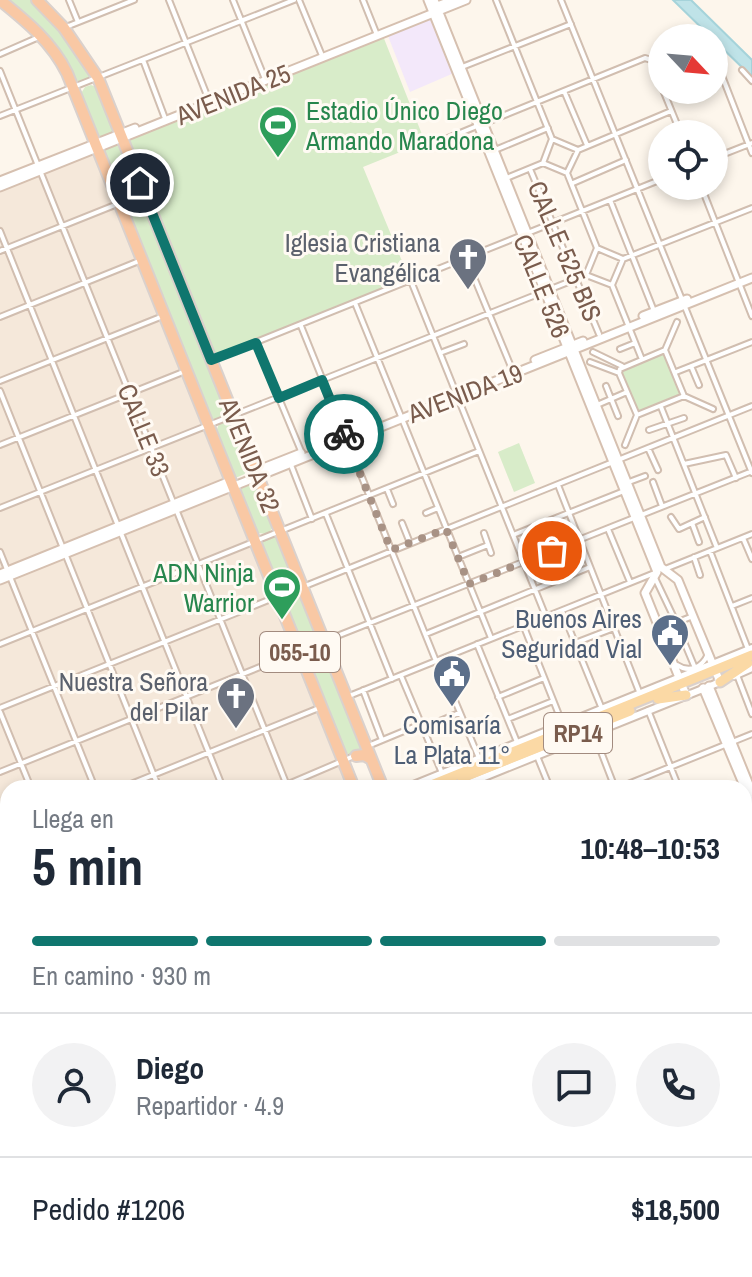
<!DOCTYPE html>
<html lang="es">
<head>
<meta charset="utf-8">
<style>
	:root { --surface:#fff; --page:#f2f2f3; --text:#1f2937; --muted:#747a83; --line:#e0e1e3; --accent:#0f766e }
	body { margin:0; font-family:"Archivo Narrow",sans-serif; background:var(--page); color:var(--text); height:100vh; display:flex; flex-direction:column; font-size:30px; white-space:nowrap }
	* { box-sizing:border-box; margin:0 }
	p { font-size:26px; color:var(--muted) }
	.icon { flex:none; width:44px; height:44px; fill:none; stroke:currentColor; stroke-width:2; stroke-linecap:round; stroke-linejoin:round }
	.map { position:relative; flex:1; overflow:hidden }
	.side { position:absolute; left:0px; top:780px; width:752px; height:498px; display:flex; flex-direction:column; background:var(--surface); border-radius:24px 24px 0 0; box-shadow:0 4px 12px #0003 }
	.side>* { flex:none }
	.needle { width:52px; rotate:116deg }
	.buttons { position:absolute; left:648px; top:24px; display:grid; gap:16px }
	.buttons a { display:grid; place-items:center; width:80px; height:80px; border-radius:50%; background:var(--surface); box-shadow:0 4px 12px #0003; font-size:40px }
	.pin { position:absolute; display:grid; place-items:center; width:68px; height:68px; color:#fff; margin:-34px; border:4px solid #fff; border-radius:50%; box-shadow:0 2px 8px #0007 }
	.courier { position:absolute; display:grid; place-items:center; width:80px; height:80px; margin:-40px; border:6px solid #0f766e; border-radius:50%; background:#fff; color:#222; box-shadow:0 2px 10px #0007 }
	.summary em { font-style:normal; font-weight:700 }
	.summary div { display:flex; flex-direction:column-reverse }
	.summary { display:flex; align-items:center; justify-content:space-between; height:136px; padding:0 32px }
	h1 { font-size:52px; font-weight:700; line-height:60px }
	.bar { display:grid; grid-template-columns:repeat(4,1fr); gap:12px 8px; align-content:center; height:96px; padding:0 32px }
	.bar i { height:10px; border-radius:6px; background:var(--line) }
	.bar .selected { background:var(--accent) }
	.bar p { grid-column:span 4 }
	.line { display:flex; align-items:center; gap:20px; padding:0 32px; border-top:2px solid var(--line) }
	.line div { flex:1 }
	.round { display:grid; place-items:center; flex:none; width:84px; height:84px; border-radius:42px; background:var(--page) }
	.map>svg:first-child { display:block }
</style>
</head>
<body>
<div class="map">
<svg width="752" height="1277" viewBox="0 0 752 1277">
	<rect width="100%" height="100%" fill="#fdf6ec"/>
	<path fill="#f5e8da" d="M96 153 227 479 0 571V190Z
		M230 489 351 788H8V884L0 864V582Z
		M8 969V1270H140L130 1277H0V972Z
		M233 1270H543L546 1277H215Z"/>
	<path fill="#f3e8fa" d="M430 19 454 73 410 92 388 36Z"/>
	<path fill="#d8ecc9" d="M2 0H33L49 14 96 77 83 83 73 79Z
		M383 36 425 142 363 167 409 278 213 356 127 141 128 138Z
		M91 85 99 88 118 133 98 141 80 95 85 87Z
		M122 141 139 184 136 193 127 197 120 195 101 150Z
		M142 193 231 414 211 422 124 205 135 200Z
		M663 353 666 354 681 395 643 412H639L621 371 624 367Z
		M225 422 236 426 254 470 233 479 215 434 219 424Z
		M519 443 535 483 514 492 498 452Z
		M257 479 274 525 268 534 257 533 237 487Z
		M279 534 365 746 355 753 348 754 342 749 259 543Z"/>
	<path fill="#bfe3e8" stroke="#a5d3da" stroke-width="2" d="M673 0H691L752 60V77Z"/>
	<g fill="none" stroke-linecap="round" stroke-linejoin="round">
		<g stroke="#d1beb0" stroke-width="8">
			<path id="minor" d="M69 0 78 22
				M169 0 210 103
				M233 0 265 79
				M299 0 323 58
				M363 0 377 35
				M496 0 552 139
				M561 0 752 473
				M66 27 134 0
				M0 54 39 37
				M143 60 166 121
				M717 63 752 153
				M462 67 571 24
				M742 70 752 81
				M0 71 288 788
				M663 90 681 134
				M564 91 587 145
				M0 116 294 0
				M485 123 645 58 651 60 662 87
				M552 139 578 150 567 173 543 163Z
				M426 147 477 126
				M495 150 548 128
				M578 150 671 111
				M714 158 752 143
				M530 169 599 334
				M567 173 597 248
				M504 179 543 163
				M573 183 626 160
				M701 186 752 316
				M610 200 654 311
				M0 231 223 788
				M597 248 623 259 612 285 586 275Z
				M0 251 120 203 136 195 139 189
				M466 258 514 374
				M623 259 752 208
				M411 281 546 617
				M612 285 641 357
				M355 303 491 638
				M0 317 139 261
				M301 326 436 661
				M256 343 301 451
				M620 349 635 343
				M665 350 620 369 619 373 637 415 684 396 665 350 677 322
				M593 352 622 366
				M440 353 464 344
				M214 359 662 179
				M590 362 619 373
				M691 366 699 385
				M676 372 752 342
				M0 381 163 316
				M606 386 618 416
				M0 391 159 788
				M684 396 713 409
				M597 405 627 392
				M661 407 717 548
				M649 430 684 418
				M0 445 183 372
				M625 445 637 415
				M648 448 658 470
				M684 464 726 455 736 478
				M291 465 312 519
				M629 482 645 476
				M653 482 662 506
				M558 485 640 694
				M387 489 393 504
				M0 508 586 275
				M426 513 438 508
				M326 514 392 679
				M671 517 679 529 705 517
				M402 523 410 543
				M692 523 699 542
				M608 529 630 582
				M484 533 491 553
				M513 535 624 491
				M743 538 752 559
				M710 551 748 649
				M0 552 95 788
				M458 557 488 545
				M694 557 700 575
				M665 569 752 534
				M655 578 675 620
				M305 586 752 406
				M732 606 752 598
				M562 611 602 709
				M675 620 678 622 676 625 673 623Z
				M678 622 693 616
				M677 625 695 668
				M524 627 563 725
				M426 634 590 567
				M327 640 752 471
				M0 644 479 451
				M477 644 517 742
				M536 658 614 628
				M438 660 479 758
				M677 665C689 673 702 668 708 654
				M737 675 752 714
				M401 676 442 773
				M363 690 382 740
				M349 696 657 572
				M498 697 544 678
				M0 708 276 597
				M648 710 679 788
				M0 712 31 788
				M508 719 553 701
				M423 728 459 713
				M593 731 615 788
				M368 746 421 724
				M537 756 550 788
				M0 772 297 652
				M482 778 486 788
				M121 788 319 708
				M279 788 354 756
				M618 788 752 734
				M0 837 8 834
				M744 865 752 862
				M744 929 752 926
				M744 948 750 960
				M744 975 752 958
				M0 1035 8 1032
				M0 1046 8 1066
				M744 1064 752 1061
				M0 1099 8 1096
				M745 1112 752 1129
				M0 1165 8 1162
				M0 1208 8 1228
				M744 1209 752 1206
				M744 1257 752 1254
				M25 1270 28 1277
				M90 1270 92 1277
				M112 1270 131 1277
				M288 1270 291 1277
				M352 1270 355 1277
				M417 1270 420 1277
				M482 1270 485 1277
				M611 1270 614 1277
				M671 1270 673 1277
				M729 1270 732 1277
				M582 1274 592 1270
				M43 1277 60 1270
				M372 1277 390 1270
				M534 1277 546 1272
				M694 1277 712 1270"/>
		</g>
		<g stroke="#d1beb0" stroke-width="10">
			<path id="tertiary" d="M734 676 752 668
				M406 788 752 648
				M457 788 720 682
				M744 826 752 817
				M744 1110V1112
				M744 1146 752 1166
				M744 1158 752 1178"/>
		</g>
		<g stroke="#d6c0b0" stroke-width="11">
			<path id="secondary" d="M428 0 657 572 645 593 686 695
				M434 0 661 567 678 580 720 682
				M432 8 453 0
				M0 181 135 128
				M0 187 466 0
				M643 316 687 299
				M535 360 583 341
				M253 472 301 453
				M0 574 230 481
				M0 580 752 278
				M709 686 752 792
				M703 688 752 805
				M0 869 8 889
				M0 886 8 906
				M188 1270 191 1277
				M132 1277 146 1270"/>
		</g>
		<g stroke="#dad1cd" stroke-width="13">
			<path id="primary" d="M720 682 748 663
				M658 699 686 695
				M462 778 630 711
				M424 788 752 655
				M0 965 8 962
				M744 999 752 988
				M744 1007 752 1013
				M744 1059 752 1055
				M200 1277 217 1270
				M213 1277 230 1270"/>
		</g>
		<g stroke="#dad1cd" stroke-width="14">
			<path id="trunk" d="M0 0C26 21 52 42 67 73L354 788
				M37 0 64 28 98 78 383 788
				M356 756 364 755 371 759
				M547 1270 550 1277
				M577 1270 580 1277"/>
		</g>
		<use href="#minor" stroke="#fff" stroke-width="4"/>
		<use href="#tertiary" stroke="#fff" stroke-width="6"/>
		<use href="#secondary" stroke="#fff" stroke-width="7"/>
		<use href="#primary" stroke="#fbd9a5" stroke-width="9"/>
		<use href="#trunk" stroke="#f9c8a4" stroke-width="10"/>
	</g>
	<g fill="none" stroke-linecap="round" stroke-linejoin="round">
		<path stroke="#a89285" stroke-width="8" stroke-dasharray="0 14.4" d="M344 434 391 550 446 529 469 584 552 551"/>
		<path stroke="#0f766e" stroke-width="10" d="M140 183 211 360 256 343 279 398 322 380 344 434"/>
	</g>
	<defs>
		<g id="stadium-pin" transform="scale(2)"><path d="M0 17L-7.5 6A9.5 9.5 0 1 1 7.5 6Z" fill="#2e9e5b" stroke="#fffaf3"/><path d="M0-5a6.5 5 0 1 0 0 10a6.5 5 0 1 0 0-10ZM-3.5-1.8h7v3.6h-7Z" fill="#fff"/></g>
		<g id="church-pin" transform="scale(2)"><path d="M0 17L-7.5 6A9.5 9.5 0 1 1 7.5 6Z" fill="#6b7280" stroke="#fffaf3"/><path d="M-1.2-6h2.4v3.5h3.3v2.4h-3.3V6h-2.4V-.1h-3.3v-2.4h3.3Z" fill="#fff"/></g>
		<g id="civic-pin" transform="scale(2)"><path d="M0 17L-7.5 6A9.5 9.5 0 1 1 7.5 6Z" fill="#5c6f8a" stroke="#fffaf3"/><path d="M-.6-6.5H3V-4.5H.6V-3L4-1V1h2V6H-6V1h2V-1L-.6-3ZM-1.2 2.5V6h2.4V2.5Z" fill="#fff"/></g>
	</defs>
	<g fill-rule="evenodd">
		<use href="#stadium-pin" x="278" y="125"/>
		<use href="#church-pin" x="468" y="257"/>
		<use href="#stadium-pin" x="282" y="587"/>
		<use href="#civic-pin" x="670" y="633"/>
		<use href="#civic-pin" x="452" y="674"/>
		<use href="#church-pin" x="236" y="696"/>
	</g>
	<g text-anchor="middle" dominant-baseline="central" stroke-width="6" stroke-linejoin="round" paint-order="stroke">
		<g fill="#fffaf3" stroke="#a28b7f" stroke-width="2">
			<rect x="260" y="632" width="80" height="40" rx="6"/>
			<rect x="544" y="713" width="68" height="40" rx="6"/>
		</g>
		<g font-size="24" font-weight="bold" fill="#7a5c4d">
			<text x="300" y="652">055-10</text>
			<text x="578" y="733">RP14</text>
		</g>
		<g font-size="26" fill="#7a5c4d" stroke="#fffaf3">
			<text transform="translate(233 94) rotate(-22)">AVENIDA 25</text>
			<text transform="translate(565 251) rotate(67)">CALLE 525 BIS</text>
			<text transform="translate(542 286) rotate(68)">CALLE 526</text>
			<text transform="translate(465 393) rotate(-21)">AVENIDA 19</text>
			<text transform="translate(144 430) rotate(68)">CALLE 33</text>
			<text transform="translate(250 455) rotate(68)">AVENIDA 32</text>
		</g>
		<g font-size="26" fill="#27864d" stroke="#fffaf3" text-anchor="start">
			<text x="306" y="110">Estadio Único Diego<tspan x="306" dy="30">Armando Maradona</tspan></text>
			<text x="254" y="572" text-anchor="end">ADN Ninja<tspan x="254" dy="30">Warrior</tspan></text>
		</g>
		<g font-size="26" fill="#5b616d" stroke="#fffaf3" text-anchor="end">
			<text x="440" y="242">Iglesia Cristiana<tspan x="440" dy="30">Evangélica</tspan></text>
			<text x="208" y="681">Nuestra Señora<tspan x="208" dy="30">del Pilar</tspan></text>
		</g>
		<g font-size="26" fill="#4e5e75" stroke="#fffaf3" text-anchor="end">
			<text x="642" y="618">Buenos Aires<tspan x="642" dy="30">Seguridad Vial</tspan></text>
			<text x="452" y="724" text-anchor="middle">Comisaría<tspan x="452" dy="30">La Plata 11°</tspan></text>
		</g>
	</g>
</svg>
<div class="buttons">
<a><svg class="needle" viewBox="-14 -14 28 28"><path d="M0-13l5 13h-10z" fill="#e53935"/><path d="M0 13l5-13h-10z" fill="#747a83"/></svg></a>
<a><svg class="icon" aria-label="locate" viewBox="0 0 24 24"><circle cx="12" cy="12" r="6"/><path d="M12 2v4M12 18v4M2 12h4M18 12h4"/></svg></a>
</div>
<div class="pin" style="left:552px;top:551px;background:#ea580c"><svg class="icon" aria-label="bag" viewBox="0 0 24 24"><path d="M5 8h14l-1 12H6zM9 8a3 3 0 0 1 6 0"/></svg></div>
<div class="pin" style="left:140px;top:183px;background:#1f2937"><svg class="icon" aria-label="home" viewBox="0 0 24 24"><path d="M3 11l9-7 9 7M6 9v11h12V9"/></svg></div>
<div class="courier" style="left:344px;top:434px"><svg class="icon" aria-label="bike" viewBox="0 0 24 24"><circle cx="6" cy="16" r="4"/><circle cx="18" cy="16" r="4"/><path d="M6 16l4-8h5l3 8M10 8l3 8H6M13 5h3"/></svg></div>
<section class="side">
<div class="summary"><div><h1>5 min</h1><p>Llega en</p></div><em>10:48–10:53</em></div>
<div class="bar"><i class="selected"></i><i class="selected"></i><i class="selected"></i><i></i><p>En camino · 930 m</p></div>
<div class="line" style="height:144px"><a class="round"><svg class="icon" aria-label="person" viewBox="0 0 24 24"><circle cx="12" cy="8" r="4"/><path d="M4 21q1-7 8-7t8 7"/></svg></a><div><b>Diego</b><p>Repartidor · 4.9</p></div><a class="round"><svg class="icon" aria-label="chat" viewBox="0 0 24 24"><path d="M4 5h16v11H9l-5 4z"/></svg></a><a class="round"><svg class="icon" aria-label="phone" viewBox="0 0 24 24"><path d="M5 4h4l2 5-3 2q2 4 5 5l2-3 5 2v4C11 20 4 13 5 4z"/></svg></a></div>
<div class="line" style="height:104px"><div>Pedido #1206</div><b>$18,500</b></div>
</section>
</div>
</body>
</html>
